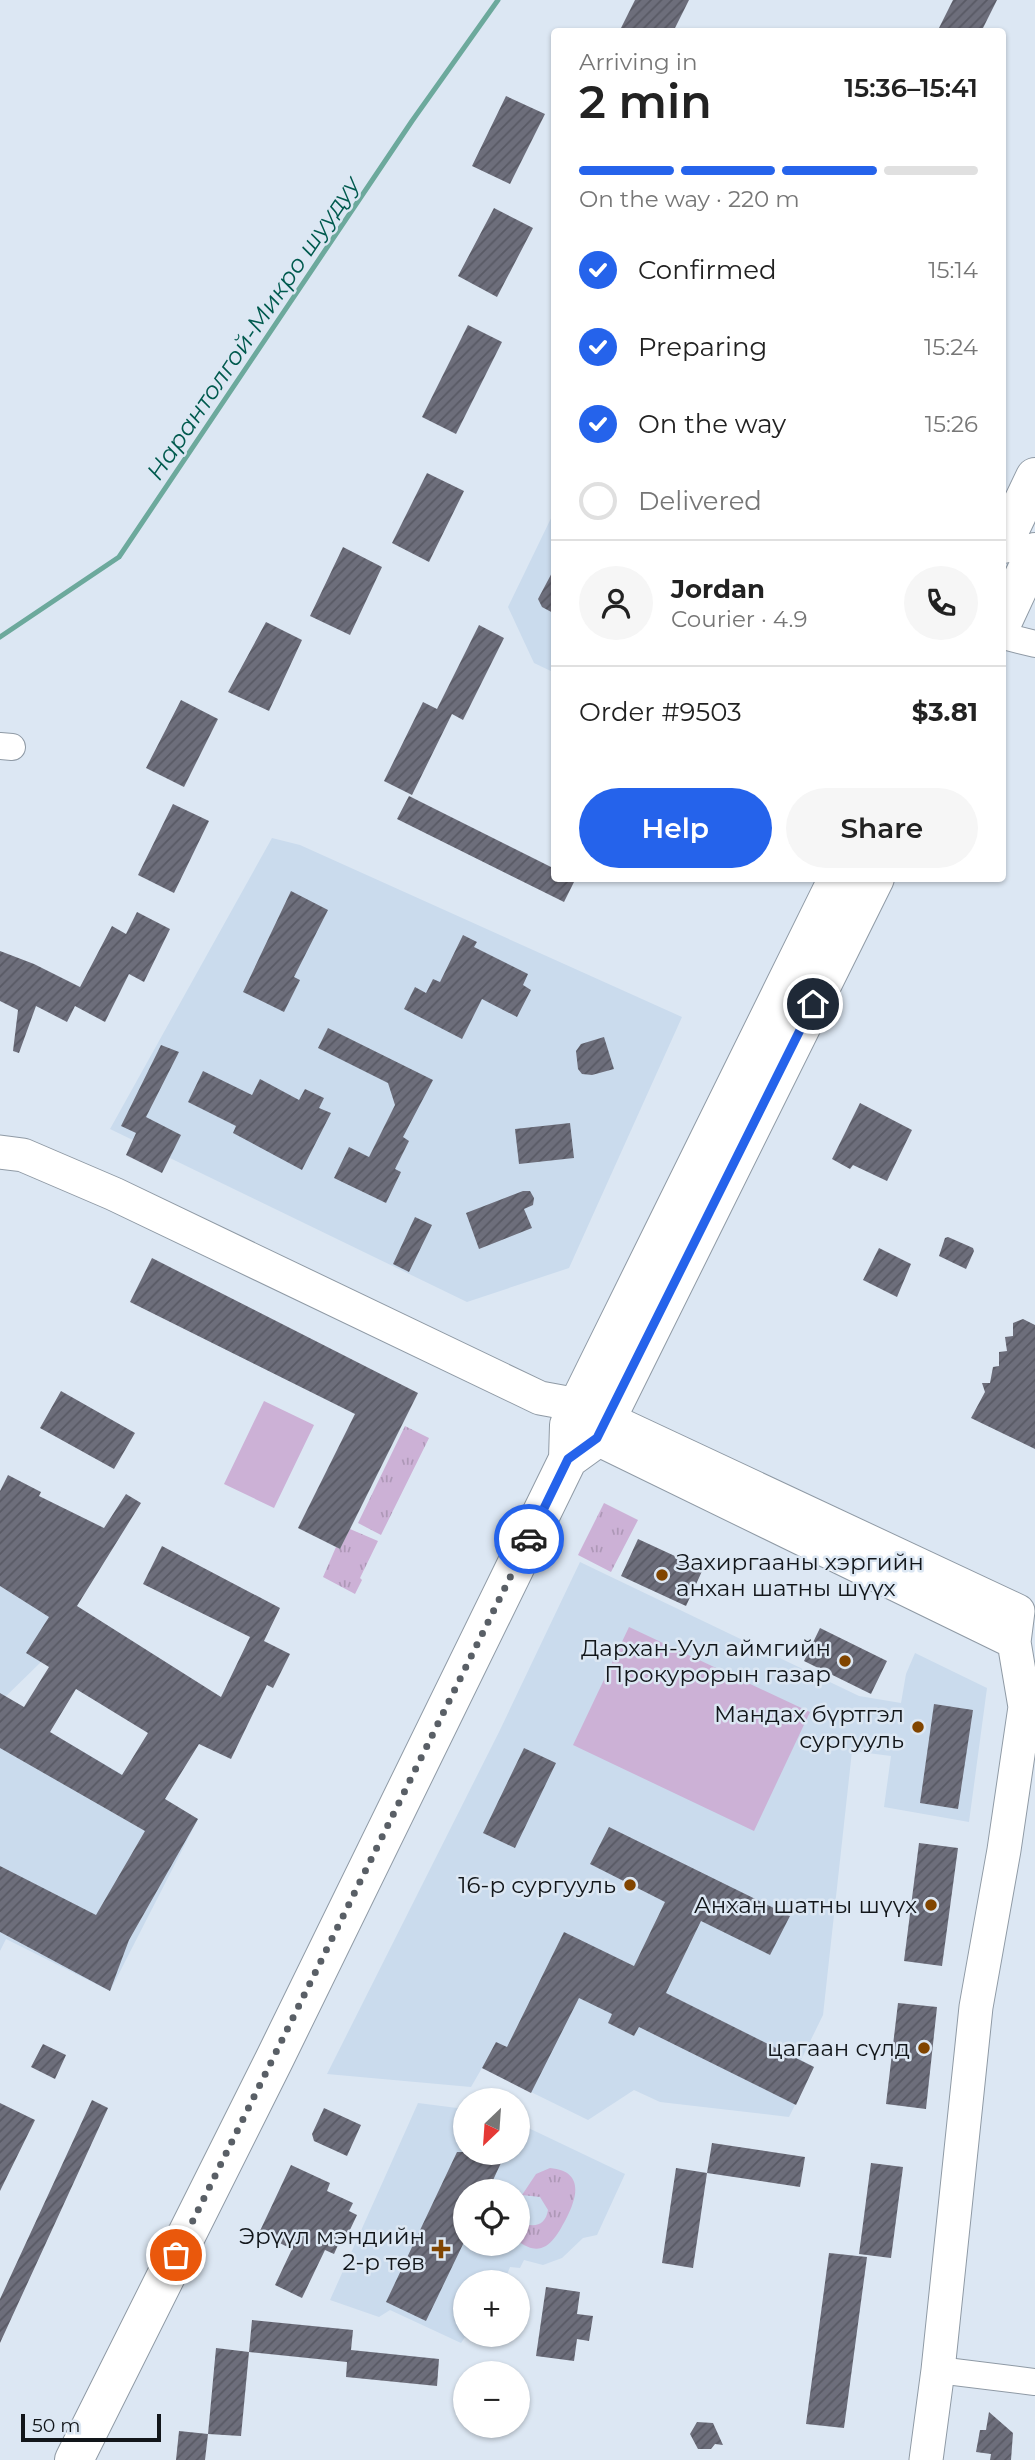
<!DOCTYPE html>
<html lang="en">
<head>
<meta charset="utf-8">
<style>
	:root { --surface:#fff; --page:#f6f6f6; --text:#222; --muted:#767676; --line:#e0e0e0; --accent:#2563eb }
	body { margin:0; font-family:Montserrat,sans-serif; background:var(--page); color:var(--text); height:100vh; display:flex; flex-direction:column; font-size:26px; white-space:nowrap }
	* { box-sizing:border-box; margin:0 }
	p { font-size:23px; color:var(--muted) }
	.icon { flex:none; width:38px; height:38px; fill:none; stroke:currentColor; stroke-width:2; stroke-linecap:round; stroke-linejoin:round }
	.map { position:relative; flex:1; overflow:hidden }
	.drawer { position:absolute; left:551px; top:28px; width:455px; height:854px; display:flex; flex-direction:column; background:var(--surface); border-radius:7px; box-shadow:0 2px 5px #0004 }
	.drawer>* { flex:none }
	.needle { width:46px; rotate:205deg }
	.buttons { position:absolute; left:453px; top:2088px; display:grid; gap:14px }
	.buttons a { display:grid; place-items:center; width:77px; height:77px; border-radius:50%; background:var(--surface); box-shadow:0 2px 5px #0004; font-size:35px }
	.scale { position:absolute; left:21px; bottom:18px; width:140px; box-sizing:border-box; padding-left:7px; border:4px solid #12161a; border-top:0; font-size:19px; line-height:24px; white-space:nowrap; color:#12161a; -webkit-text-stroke:5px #dce7f3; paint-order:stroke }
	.pin { position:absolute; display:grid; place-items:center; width:60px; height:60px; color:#fff; margin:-30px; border:4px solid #fff; border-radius:50%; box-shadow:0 2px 7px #0007 }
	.courier { position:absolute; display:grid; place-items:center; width:70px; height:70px; margin:-35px; border:5px solid #2563eb; border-radius:50%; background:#fff; color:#222; box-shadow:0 2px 9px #0007 }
	.headline em { font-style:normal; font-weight:600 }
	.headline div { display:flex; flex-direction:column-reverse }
	.headline { display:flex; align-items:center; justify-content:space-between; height:119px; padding:0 28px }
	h1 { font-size:46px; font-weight:600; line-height:52px }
	.bar { display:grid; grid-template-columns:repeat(4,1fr); gap:10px 7px; align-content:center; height:84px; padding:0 28px }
	.bar i { height:9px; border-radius:5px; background:var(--line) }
	.bar .current { background:var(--accent) }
	.bar p { grid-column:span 4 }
	.line { display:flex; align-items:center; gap:18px; padding:0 28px; border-top:2px solid var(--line) }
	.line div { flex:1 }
	.round { display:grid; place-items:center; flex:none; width:74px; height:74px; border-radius:37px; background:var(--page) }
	ol { padding:0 28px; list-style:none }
	li { display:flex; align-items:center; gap:21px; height:77px }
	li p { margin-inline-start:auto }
	li .icon { padding:7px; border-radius:50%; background:var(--accent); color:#fff; stroke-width:4 }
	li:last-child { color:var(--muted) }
	li i { width:38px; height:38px; border:4px solid var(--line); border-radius:50% }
	.button { display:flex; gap:14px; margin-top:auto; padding:14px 28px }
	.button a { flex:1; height:80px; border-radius:42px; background:var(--accent); color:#fff; font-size:28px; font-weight:600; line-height:80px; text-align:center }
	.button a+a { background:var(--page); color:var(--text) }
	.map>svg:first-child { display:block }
</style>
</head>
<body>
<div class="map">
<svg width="1035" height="2460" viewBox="0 0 1035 2460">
	<defs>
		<pattern id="grass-tufts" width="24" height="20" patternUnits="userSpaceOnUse" patternTransform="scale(1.75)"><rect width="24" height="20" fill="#ccb1d6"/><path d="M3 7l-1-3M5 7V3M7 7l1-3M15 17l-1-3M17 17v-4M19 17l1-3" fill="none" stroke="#ae98b7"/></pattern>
		<pattern id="building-hatch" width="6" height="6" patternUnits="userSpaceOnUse" patternTransform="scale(1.75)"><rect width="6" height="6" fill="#6d6e7b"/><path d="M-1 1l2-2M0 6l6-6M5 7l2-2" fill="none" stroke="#585964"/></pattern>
	</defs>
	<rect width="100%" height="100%" fill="#dce7f3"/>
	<path fill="#cadbed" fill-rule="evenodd" d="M555 510V673L534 663 508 607Z
		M272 838 300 845 682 1017 569 1268 467 1302 110 1129Z
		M0 1553 78 1604 41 1662 0 1702Z
		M580 1562 859 1696 901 1703 906 1674 915 1653 987 1688 969 1822 884 1807 891 1756 852 1751 823 2015 801 2060 814 2067 789 2117 660 2102 634 2090 588 2120 482 2068 471 2087 327 2074 499 1732Z
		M0 1703 198 1819 110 1991 6 1939 0 1951Z
		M418 2103 465 2109 466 2152H518V2123L625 2174 597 2235 583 2238 562 2258 543 2265 524 2260 520 2268 510 2267 504 2282H466V2334L483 2335 479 2343 465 2337 461 2343 390 2310 379 2317 330 2300ZM466 2191H518V2244H466Z"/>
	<path fill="url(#grass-tufts)" d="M405 1426 429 1438 381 1535 358 1523Z
		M604 1503 638 1520 611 1572 578 1555Z
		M350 1529 378 1541 360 1578 362 1580 355 1594 323 1577 336 1547 340 1549Z
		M550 2168C583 2171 578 2195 567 2217 556 2238 544 2261 518 2241V2217L525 2224C537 2228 546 2223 548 2210L540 2197 522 2195 536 2174Z"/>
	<path fill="#ccb1d6" d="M264 1401 314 1425 274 1508 224 1484Z
		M629 1627 810 1712 754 1831 573 1745Z"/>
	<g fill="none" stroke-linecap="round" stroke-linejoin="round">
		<path stroke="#6ca99c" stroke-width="5" d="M0 637 119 557 412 121 498 0"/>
	</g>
	<path fill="url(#building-hatch)" fill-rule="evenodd" d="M635 0H689L673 32H619Z
		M953 0H997L981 32H937Z
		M506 96 545 114 510 184 472 166Z
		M494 208 533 228 497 297 458 276Z
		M468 325 502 342 456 434 422 417Z
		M427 473 464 491 429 562 392 543Z
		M343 547 382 567 350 635 310 616Z
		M555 567V614L542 607 538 599Z
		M266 622 302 640 269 711 228 692Z
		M479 625 504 638 463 720 452 714 412 795 384 781 423 702 437 709Z
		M181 700 218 719 184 787 146 768Z
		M409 796 555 869V878H576L564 902 397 819Z
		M173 804 209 821 174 893 138 875Z
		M291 891 328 910 294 977 300 980 284 1012 243 992Z
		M137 912 170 929 144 982 129 974 105 1022 75 1006 67 1022 36 1006 19 1053 13 1051 18 1010 0 1001V951L34 964 80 987 112 926 126 934Z
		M463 935 477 942 474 947 528 974 523 985 531 990 517 1017 482 999 462 1039 404 1009 415 987 426 993 433 979 440 982Z
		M328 1028 433 1080 403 1137 409 1141 395 1169 401 1172 386 1203 334 1178 349 1147 369 1157 395 1105 388 1083 318 1048Z
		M604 1037 614 1069 592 1075 582 1074 578 1069 576 1051 581 1044Z
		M161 1045 179 1052 146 1117 181 1135 162 1173 126 1155 136 1133 121 1126Z
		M203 1071 252 1095 260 1079 299 1100 305 1089 324 1098 319 1108 331 1113 302 1170 233 1133 236 1126 188 1102Z
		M860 1103 912 1130 887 1181 853 1165 850 1169 832 1159Z
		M570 1123 574 1158 519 1164 515 1129Z
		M523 1191H530L534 1198 533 1205 524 1209 532 1228 479 1249 466 1213Z
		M415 1217 432 1225 409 1272 393 1264Z
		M948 1237 973 1248 974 1251 966 1269 939 1256 945 1238Z
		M879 1248 911 1264 897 1297 863 1280Z
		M152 1258 418 1393 340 1549 298 1528 355 1414 130 1302Z
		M1023 1319 1035 1325V1449L971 1418 985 1392 982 1383H990L993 1367 999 1366V1352L1007 1351 1005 1337 1013 1336V1323Z
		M61 1391 135 1433 114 1469 40 1428Z
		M8 1475 41 1492 39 1496 104 1528 126 1494 141 1503 77 1606 221 1697 250 1637 143 1584 162 1546 280 1608 264 1641 290 1654 273 1688 267 1685 231 1759 199 1744 165 1799 198 1819 129 1940 110 1991 0 1932V1866L96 1915 145 1831 0 1748V1693L24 1707 49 1667 26 1653 49 1617 0 1586V1491ZM76 1689 148 1733 122 1775 50 1732Z
		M638 1539 703 1569 686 1606 621 1576Z
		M820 1628 887 1661 871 1694 804 1661Z
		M934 1704 973 1710 958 1809 920 1803Z
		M524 1748 556 1763 515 1848 483 1833Z
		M609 1827 790 1916 770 1955 701 1921 666 1993 814 2067 796 2105 639 2027 634 2036 608 2023 612 2014 579 1998 531 2093 482 2068 496 2042 507 2047 564 1932 634 1966 665 1902 590 1864Z
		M919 1843 958 1848 942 1966 904 1961Z
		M898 2003 937 2007 926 2109 886 2104Z
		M43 2044 66 2055 55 2079 31 2067Z
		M92 2100 108 2108 0 2343V2299Z
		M0 2103 35 2120 0 2191Z
		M324 2108 361 2125 347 2156 314 2141 312 2134Z
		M712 2143 805 2157 800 2187 707 2173Z
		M457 2152H506L488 2191H466V2238L426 2321 386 2302Z
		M871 2163 903 2167 891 2258 859 2254Z
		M291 2165 330 2183 327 2191 353 2203 349 2211 357 2215 348 2234 344 2232 334 2254 325 2250 302 2298 275 2285 292 2249 259 2233Z
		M676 2168 707 2173 693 2268 662 2263Z
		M829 2253 867 2257 844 2428 806 2424Z
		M546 2287 580 2292 577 2314 593 2316 589 2341 577 2339 574 2361 536 2356Z
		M252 2320 353 2330 351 2350 439 2359 437 2386 346 2377 347 2362 249 2352Z
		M216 2348 249 2352 241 2436 208 2434Z
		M989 2412 1013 2433 1011 2460H990L991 2454 976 2452 980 2430H986Z
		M697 2422 713 2423 723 2445 715 2444 711 2449H698L690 2434Z
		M179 2431 208 2434 205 2460H176Z"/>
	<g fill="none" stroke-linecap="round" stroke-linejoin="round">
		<g stroke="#8f9aa5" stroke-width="28">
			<path id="minor" d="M1003 636 1035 644
				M0 746 12 747
				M938 2370 1035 2382"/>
		</g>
		<g stroke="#8f9aa5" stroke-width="35">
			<path id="major" d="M0 1152 23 1155 114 1194 540 1398 578 1405 1018 1611 1014 1642 1025 1707 1004 1850 976 2007 938 2370 926 2460
				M585 1433 1014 1642"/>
		</g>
		<g stroke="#8f9aa5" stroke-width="40">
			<path id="highway" d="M1003 544 1035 477
				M1003 621 1035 552
				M568 1459 597 1438 875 878
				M74 2460 274 2060 568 1459 569 1425 578 1405 838 878"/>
		</g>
		<use href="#minor" stroke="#fff" stroke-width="26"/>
		<use href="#major" stroke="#fff" stroke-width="33"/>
		<use href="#highway" stroke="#fff" stroke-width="38"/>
	</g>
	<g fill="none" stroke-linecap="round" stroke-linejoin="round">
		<path stroke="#595f66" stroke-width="7" stroke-dasharray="0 12.6" d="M176 2255 529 1539"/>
		<path stroke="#2563eb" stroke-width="9" d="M529 1539 568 1459 597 1438 813 1004"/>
	</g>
	<g fill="#814500" stroke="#dce7f3" stroke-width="2.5">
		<circle cx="662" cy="1575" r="7"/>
		<circle cx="845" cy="1661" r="7"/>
		<circle cx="918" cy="1727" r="7"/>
		<circle cx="630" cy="1885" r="7"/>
		<circle cx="931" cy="1905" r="7"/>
		<circle cx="924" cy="2048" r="7"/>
		<path d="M437.5 2238.5h7v7h7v7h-7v7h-7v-7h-7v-7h7z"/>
	</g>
	<g text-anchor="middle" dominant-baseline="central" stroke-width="5" stroke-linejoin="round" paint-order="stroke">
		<g font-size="23" fill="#12161a" stroke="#dce7f3" text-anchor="end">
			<text x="676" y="1562" text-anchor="start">Захиргааны хэргийн<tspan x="676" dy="26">анхан шатны шүүх</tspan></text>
			<text x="831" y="1648">Дархан-Уул аймгийн<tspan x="831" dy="26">Прокурорын газар</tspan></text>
			<text x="904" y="1714">Мандах бүртгэл<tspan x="904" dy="26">сургууль</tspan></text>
			<text x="616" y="1885">16-р сургууль</text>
			<text x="917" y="1905">Анхан шатны шүүх</text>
			<text x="910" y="2048">цагаан сүлд</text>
			<text x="425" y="2236">Эрүүл мэндийн<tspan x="425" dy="26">2-р төв</tspan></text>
		</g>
		<g font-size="24" font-style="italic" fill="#005a4e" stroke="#dce7f3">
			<text transform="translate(253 328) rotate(-56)">Нарантолгой-Микро шуудуу</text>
		</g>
	</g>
</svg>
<div class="buttons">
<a><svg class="needle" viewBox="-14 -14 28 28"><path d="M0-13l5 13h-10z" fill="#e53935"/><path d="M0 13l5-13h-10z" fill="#767676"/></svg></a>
<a><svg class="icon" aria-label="locate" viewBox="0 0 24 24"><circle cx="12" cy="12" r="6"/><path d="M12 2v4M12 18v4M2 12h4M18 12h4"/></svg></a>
<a>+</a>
<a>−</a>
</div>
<div class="scale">50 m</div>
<div class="pin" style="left:176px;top:2255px;background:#ea580c"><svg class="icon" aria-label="bag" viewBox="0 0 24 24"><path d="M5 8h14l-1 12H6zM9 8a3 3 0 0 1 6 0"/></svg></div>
<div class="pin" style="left:813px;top:1004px;background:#1f2937"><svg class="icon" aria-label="home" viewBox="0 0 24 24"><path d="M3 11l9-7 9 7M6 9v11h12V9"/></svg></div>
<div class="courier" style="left:529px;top:1539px"><svg class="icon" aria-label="car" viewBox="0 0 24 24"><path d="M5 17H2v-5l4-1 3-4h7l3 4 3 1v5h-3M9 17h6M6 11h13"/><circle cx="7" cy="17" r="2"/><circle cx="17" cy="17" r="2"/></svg></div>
<section class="drawer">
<div class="headline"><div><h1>2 min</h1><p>Arriving in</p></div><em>15:36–15:41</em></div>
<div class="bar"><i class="current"></i><i class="current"></i><i class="current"></i><i></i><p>On the way · 220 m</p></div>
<ol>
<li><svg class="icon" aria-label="check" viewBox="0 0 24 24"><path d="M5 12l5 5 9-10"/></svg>Confirmed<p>15:14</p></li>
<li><svg class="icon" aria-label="check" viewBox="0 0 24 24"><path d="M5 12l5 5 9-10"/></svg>Preparing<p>15:24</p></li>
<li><svg class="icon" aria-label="check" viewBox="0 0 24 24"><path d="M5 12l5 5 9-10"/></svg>On the way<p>15:26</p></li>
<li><i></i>Delivered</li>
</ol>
<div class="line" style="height:126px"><a class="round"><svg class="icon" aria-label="person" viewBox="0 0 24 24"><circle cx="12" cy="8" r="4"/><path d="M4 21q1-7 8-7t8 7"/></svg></a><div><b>Jordan</b><p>Courier · 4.9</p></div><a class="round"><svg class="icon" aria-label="phone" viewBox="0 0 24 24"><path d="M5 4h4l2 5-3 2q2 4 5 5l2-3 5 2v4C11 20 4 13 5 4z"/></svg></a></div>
<div class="line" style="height:91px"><div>Order #9503</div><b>$3.81</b></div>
<div class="button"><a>Help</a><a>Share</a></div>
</section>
</div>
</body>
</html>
